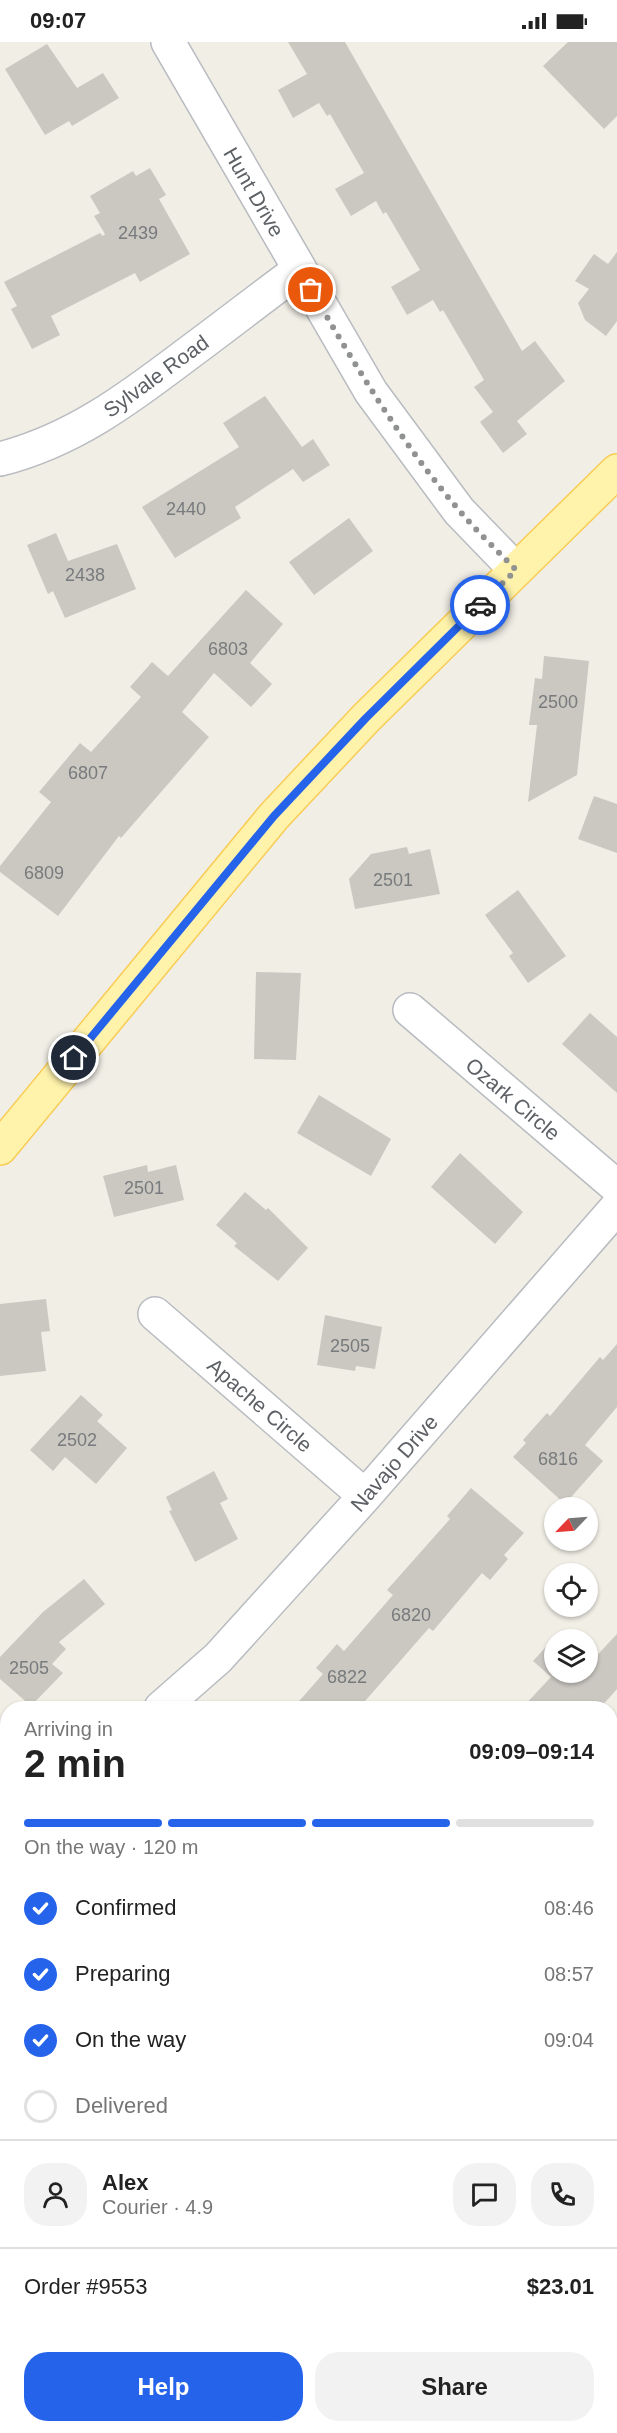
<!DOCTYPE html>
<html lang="en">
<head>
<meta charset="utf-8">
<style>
	:root { --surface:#fff; --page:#f2f2f2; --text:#222; --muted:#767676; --line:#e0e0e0; --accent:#2563eb }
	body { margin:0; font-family:Helvetica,sans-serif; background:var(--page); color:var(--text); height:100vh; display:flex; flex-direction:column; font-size:22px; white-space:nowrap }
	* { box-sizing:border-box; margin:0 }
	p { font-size:20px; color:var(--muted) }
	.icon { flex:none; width:33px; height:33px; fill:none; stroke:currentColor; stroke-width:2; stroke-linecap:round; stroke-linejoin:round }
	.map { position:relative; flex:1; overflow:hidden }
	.drawer { position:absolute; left:0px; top:1659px; width:618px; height:732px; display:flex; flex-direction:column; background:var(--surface); border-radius:24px 24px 0 0; box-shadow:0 2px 4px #0004 }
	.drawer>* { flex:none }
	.needle { width:39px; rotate:245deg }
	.buttons { position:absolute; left:544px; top:1455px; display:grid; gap:12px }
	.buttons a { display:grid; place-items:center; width:54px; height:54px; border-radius:50%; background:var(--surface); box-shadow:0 2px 4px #0004; font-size:30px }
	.pin { position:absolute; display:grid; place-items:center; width:51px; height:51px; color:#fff; margin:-26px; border:3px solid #fff; border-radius:50%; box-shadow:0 2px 6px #0007 }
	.courier { position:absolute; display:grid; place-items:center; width:60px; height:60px; margin:-30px; border:4px solid #2563eb; border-radius:50%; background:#fff; color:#222; box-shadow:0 2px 8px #0007 }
	.headline em { font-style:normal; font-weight:700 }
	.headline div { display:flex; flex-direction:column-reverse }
	.headline { display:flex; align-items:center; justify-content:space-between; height:102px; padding:0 24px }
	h1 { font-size:39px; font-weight:700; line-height:45px }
	.bar { display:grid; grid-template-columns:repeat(4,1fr); gap:9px 6px; align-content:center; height:72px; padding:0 24px }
	.bar i { height:8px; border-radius:4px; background:var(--line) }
	.bar .current { background:var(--accent) }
	.bar p { grid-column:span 4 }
	.line { display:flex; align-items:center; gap:15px; padding:0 24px; border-top:2px solid var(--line) }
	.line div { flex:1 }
	.round { display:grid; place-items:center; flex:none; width:63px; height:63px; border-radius:24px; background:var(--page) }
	ol { padding:0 24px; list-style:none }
	li { display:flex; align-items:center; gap:18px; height:66px }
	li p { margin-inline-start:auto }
	li .icon { padding:6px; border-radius:50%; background:var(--accent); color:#fff; stroke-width:4 }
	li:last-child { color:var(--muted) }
	li i { width:33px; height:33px; border:3px solid var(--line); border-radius:50% }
	.cta { display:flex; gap:12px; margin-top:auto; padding:12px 24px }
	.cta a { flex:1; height:69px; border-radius:24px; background:var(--accent); color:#fff; font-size:24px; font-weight:700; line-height:69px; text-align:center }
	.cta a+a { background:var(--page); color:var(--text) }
	.status { display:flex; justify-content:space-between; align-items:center; height:42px; padding:0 30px; background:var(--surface); direction:ltr }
	.status svg { height:16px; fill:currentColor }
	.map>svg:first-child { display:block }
</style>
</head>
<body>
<div class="status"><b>09:07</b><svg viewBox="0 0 49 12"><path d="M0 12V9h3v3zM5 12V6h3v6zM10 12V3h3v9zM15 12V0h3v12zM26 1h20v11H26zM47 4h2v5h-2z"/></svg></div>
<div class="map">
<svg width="617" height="2391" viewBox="0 0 617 2391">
	<rect width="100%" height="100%" fill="#f0eee5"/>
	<path fill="#cbc8c2" d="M288 0H345L522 309 535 299 565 339 517 379 527 392 503 411 480 380 493 370 474 345 484 338 443 268 440 270 433 258 407 273 391 245 420 228 386 170 383 172 376 159 351 174 335 147 364 131 330 72 327 74 319 61 293 76 278 48 307 32Z
		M568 0H617V74L604 87 543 24Z
		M47 2 77 46 103 31 119 56 72 84 69 79 45 93 5 27Z
		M150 126 166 153 159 157 190 212 140 240 135 231 51 274 60 293 32 307 11 267 17 264 4 240 100 191 103 194 105 192 94 174 100 171 90 154 133 129 136 134Z
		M617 210V279L606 294 585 278 578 261 589 247 575 239 594 212 608 222Z
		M265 354 302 405 313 397 330 423 303 440 293 427 235 465 241 476 175 516 142 465 239 405 223 381Z
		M349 476 373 509 314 553 289 520Z
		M56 491 68 519 117 502 136 547 65 576 53 549 48 552 27 503Z
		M246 548 283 582 250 621 272 642 251 665 214 631 182 670 209 695 121 796 119 794 58 874 0 830V824L51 760 39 750 80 701 91 710 141 655 130 645 152 620 168 634Z
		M544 614 589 619 577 733 528 760 537 683H529L535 636 542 637Z
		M594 754 617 762V811L578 797Z
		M407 805 409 812 430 807 440 852 355 867 349 837 371 812Z
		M518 848 566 914 528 941 509 914 513 911 485 873Z
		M256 930 301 931 296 1018 254 1017Z
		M590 971 617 995V1051L562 1002Z
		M319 1053 391 1097 371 1134 297 1091Z
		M460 1111 523 1170 495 1202 431 1145Z
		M147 1123 148 1130 176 1123 184 1158 114 1175 103 1134Z
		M245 1150 266 1168 268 1166 308 1206 278 1239 234 1204 237 1201 216 1183Z
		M46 1257 50 1289 41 1290 46 1329 0 1334V1262Z
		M325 1273 382 1285 375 1327 356 1324 355 1329 317 1323Z
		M617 1302V1365L585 1403 603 1419 565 1462 513 1415 526 1401 523 1398 547 1371 550 1374 600 1315 603 1318Z
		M81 1353 103 1373 97 1379 127 1406 96 1442 65 1415 53 1429 30 1408Z
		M214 1429 228 1457 220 1461 238 1497 195 1520 169 1469 172 1468 166 1455Z
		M471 1446 524 1491 504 1513 508 1517 490 1538 482 1531 433 1589 429 1586 359 1666H293L323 1632 316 1626 337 1602 344 1609 393 1553 387 1548 450 1477 447 1474Z
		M84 1537 105 1562 59 1600 66 1607 52 1622 63 1631 31 1664 0 1637V1615L43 1570Z
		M617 1592V1647L600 1666H522L551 1635 533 1619 556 1594 559 1598H555V1630H588V1623Z"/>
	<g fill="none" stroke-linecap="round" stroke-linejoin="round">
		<g stroke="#b8bbc0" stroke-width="36">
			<path id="minor" d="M168 0 371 350 459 469 516 528
				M0 417C72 399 128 357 186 313 224 285 261 256 299 228
				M410 968 617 1145
				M155 1272 365 1454
				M161 1666 218 1616 365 1454 617 1165
				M610 1780 617 1773
				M0 1786 8 1800
				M351 2384 359 2391
				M608 2391 617 2381"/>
		</g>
		<g stroke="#f9cc55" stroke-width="36">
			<path id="major" d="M0 1106 274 774 366 676 617 429"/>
		</g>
		<use href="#minor" stroke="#fff" stroke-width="33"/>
		<use href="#major" stroke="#fff2ab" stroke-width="33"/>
	</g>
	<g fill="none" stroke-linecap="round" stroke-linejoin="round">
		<path stroke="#909292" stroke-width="6" stroke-dasharray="0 10.8" d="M311 248C356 324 401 401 459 468 476 489 497 508 516 528L480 563"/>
		<path stroke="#2563eb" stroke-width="8" d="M74 1016 274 774 366 676 480 563"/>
	</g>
	<g text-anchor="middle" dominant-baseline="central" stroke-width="4.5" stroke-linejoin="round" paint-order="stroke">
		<g font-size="18" fill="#787b7d">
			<text x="138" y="191">2439</text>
			<text x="186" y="467">2440</text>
			<text x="85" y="533">2438</text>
			<text x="228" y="607">6803</text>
			<text x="558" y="660">2500</text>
			<text x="88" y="731">6807</text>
			<text x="44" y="831">6809</text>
			<text x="393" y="838">2501</text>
			<text x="144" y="1146">2501</text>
			<text x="350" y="1304">2505</text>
			<text x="77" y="1398">2502</text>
			<text x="558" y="1417">6816</text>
			<text x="411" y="1573">6820</text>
			<text x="29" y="1626">2505</text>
			<text x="347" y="1635">6822</text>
		</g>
		<g font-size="21" fill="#5d6166" stroke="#fff">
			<text transform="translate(254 150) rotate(60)">Hunt Drive</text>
			<text transform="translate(156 334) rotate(-36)">Sylvale Road</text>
			<text transform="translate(513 1057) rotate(40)">Ozark Circle</text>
			<text transform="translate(260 1363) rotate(41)">Apache Circle</text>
			<text transform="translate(394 1421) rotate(-49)">Navajo Drive</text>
		</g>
	</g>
</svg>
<div class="buttons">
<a><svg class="needle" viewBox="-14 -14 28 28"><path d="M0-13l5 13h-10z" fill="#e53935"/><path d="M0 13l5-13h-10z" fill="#767676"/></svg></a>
<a><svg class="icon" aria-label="locate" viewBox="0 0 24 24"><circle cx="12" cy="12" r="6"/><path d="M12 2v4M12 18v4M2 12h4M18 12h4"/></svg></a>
<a><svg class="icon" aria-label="layers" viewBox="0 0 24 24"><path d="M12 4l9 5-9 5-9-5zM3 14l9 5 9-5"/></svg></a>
</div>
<div class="pin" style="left:311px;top:248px;background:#ea580c"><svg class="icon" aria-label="bag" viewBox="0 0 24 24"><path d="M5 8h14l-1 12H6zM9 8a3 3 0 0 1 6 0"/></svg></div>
<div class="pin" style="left:74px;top:1016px;background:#1f2937"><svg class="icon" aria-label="home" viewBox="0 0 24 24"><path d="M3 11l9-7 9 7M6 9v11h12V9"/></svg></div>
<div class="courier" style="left:480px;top:563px"><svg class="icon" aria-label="car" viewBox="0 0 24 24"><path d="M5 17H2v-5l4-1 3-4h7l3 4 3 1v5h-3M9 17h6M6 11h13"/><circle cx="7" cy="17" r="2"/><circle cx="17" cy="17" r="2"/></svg></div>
<section class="drawer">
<div class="headline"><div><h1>2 min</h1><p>Arriving in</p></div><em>09:09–09:14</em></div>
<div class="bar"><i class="current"></i><i class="current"></i><i class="current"></i><i></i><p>On the way · 120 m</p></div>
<ol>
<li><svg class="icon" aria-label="check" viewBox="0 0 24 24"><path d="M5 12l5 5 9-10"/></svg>Confirmed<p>08:46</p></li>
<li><svg class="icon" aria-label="check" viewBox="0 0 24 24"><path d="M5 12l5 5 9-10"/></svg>Preparing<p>08:57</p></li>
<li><svg class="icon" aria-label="check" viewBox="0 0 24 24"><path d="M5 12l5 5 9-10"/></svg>On the way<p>09:04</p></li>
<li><i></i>Delivered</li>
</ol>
<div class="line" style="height:108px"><a class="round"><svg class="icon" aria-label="person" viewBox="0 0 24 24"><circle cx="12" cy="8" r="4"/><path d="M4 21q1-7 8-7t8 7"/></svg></a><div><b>Alex</b><p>Courier · 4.9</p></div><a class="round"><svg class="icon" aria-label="chat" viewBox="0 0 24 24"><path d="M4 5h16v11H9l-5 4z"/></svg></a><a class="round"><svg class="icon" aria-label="phone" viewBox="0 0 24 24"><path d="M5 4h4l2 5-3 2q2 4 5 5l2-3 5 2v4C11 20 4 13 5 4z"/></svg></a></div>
<div class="line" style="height:78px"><div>Order #9553</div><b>$23.01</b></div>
<div class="cta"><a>Help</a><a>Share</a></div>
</section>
</div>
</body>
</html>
